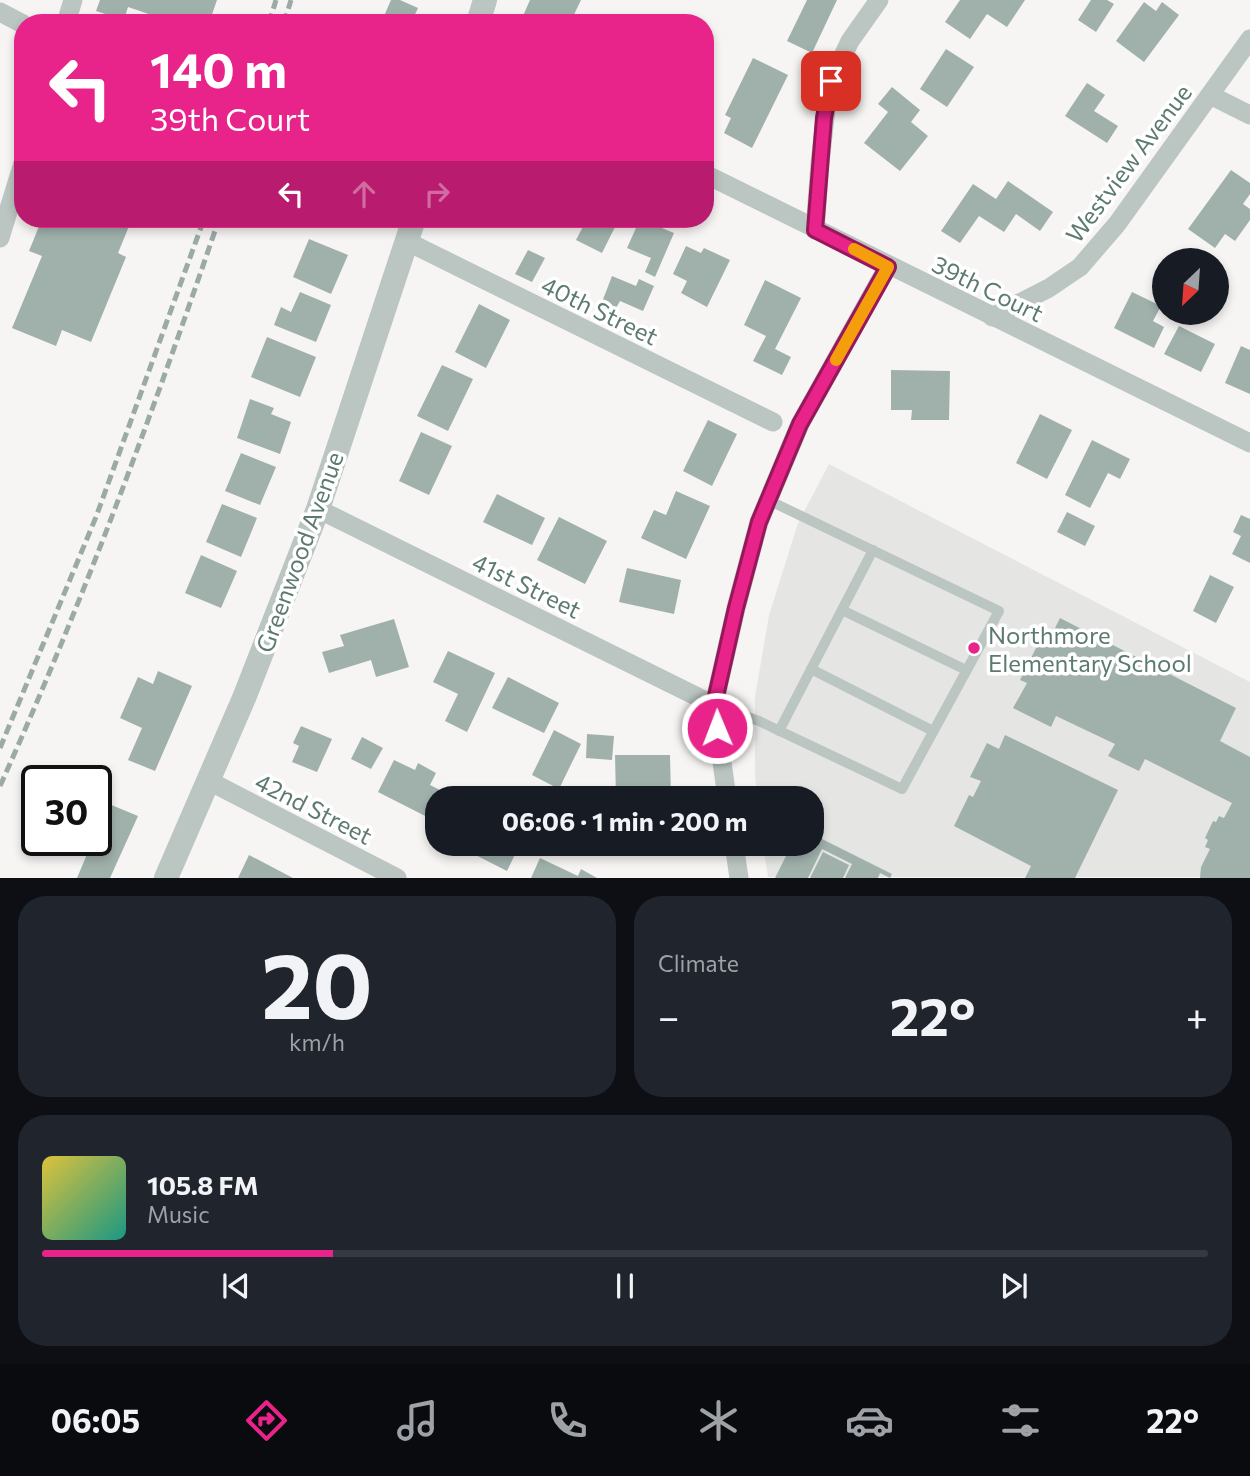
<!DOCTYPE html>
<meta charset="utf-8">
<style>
:root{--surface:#171b24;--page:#20242c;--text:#f1f3f6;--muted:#9ea1a6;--line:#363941;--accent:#e8248a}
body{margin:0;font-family:Commissioner,sans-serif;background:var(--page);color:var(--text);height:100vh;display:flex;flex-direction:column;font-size:26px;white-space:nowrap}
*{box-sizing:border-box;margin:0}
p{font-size:23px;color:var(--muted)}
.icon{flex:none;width:38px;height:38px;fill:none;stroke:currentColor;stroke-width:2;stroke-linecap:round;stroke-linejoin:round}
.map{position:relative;height:878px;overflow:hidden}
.panel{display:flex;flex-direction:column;gap:18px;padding:18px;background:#0d0f14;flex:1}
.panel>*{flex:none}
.guide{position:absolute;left:14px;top:14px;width:700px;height:214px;border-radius:28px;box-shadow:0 4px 10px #0003;background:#e8248a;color:#fff;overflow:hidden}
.needle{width:46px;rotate:205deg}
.controls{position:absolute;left:1152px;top:248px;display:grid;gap:14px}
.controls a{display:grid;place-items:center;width:77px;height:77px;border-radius:50%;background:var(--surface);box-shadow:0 4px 10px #0003;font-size:35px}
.speed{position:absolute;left:21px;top:765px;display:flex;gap:14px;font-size:35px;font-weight:700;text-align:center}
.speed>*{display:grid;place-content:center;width:91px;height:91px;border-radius:50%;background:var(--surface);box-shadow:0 4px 10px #0003;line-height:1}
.speed .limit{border:4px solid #111;border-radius:10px;background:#fff;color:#111}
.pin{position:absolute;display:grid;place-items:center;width:60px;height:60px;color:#fff;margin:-30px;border-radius:14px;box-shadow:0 4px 10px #0006}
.me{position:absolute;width:77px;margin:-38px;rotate:359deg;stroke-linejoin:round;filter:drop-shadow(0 0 5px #0008)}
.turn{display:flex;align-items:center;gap:24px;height:147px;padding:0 21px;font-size:32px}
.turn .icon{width:91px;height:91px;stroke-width:2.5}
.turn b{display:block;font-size:49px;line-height:60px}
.lanes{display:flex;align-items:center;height:66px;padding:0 21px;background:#0003;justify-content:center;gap:35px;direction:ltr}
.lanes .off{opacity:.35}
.big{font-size:52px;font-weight:700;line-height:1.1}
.panel .widget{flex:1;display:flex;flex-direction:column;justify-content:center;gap:10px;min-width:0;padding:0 24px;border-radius:28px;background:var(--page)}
.panel .dial{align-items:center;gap:0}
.dial b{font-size:91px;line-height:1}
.song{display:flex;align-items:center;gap:21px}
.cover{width:84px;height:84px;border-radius:10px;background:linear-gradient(135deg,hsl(50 70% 55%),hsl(170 70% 35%))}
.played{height:7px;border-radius:4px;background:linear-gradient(90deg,var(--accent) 25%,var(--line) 25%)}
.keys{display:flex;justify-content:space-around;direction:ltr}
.heat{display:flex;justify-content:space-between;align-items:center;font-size:38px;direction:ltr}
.panel .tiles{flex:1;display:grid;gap:18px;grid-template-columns:1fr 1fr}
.widget:last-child{grid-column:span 2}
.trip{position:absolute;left:425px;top:786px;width:399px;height:70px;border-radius:28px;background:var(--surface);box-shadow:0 4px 10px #0003;font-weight:700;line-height:70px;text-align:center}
.tab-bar{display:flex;height:112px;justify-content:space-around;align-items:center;background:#090b0e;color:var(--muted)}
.tab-bar .icon{width:49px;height:49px}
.tab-bar .selected{color:var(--accent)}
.tab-bar b{font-size:32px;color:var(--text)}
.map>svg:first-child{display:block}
.built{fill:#e5e6e4}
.building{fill:#a0b1ac}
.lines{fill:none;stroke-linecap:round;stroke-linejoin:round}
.service{stroke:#bbc5c2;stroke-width:10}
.minor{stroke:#bbc5c2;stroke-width:19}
.tertiary{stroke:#bbc5c2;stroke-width:24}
.rail{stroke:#9baaa6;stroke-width:5;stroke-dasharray:10 5;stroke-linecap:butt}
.route-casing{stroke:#97175a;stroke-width:18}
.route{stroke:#e8248a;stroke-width:12}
.slow{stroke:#f59e0b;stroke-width:12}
.poi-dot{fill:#e8248a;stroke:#fff;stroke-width:2.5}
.labels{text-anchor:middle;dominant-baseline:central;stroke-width:7;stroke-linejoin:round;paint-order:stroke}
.street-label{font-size:24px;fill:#5d7a71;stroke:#fff}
.poi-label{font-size:24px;fill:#5d7a71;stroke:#fff;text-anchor:start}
</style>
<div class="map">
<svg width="1250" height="878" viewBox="0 0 1250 878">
<rect width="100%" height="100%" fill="#f7f5f4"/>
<polygon class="built" points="829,464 1250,682 1250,877 768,877 763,844 812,844 812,798 757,798 755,775 755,697 769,615 798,523"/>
<g class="building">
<polygon points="100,0 217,0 209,23 175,23 128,7 124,20 96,11"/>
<polygon points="391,0 400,0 418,8 411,23 381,23"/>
<polygon points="530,0 581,0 570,23 520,23"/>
<polygon points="807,0 837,0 812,53 787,41"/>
<polygon points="960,0 1025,0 1007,27 987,14 970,39 945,22"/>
<polygon points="1091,0 1107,0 1114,4 1096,32 1078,20"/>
<polygon points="1144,2 1156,11 1162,2 1179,15 1144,62 1116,41"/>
<polygon points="946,49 974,67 947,107 920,89"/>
<polygon points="753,58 788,75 752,148 724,133 731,118 725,115"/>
<polygon points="1087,83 1105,95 1094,111 1118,126 1107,143 1065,116"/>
<polygon points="892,87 920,110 911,122 928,136 900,171 864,143 888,112 878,104"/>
<polygon points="1231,170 1250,183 1250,194 1243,204 1250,209 1250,220 1235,241 1225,234 1215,248 1188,229"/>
<polygon points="1008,181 1053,212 1040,231 1016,214 1004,232 979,216 960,243 941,231 973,184 996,199"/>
<polygon points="42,219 132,219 118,253 126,257 91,342 62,330 56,346 12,328 42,256 29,251"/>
<polygon points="587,219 619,219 602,253 576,240"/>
<polygon points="640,219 674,233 655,277 645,272 651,258 627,248"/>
<polygon points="309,239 348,255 331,294 293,277"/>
<polygon points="686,246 701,253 704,248 730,260 707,307 681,293 687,281 673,274"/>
<polygon points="528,250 545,258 532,282 515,274"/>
<polygon points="612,276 636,286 639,279 654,286 643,311 620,301 616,308 602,302"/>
<polygon points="765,280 801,298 775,349 791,357 782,375 753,361 766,336 744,325"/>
<polygon points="300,292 331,305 316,342 274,325 281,307 291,312"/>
<polygon points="1132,292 1161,306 1153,321 1164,327 1154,348 1114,328"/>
<polygon points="479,304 510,320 486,368 455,352"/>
<polygon points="1179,326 1215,344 1201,372 1164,354"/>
<polygon points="267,337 316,357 300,397 251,377"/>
<polygon points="1241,346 1250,350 1250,394 1225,383"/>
<polygon points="442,365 473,379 448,431 417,416"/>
<polygon points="891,370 950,371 949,420 911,420 912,410 891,410"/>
<polygon points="250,399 274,408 271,414 291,422 280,454 237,438"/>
<polygon points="1040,414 1072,430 1047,479 1016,463"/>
<polygon points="708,420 737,434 712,486 683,471"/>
<polygon points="421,432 452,446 429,495 399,481"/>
<polygon points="1092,440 1130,459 1120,479 1108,473 1090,508 1065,495"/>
<polygon points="241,453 276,467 260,505 225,491"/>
<polygon points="676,491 710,506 686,559 641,538 654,510 666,515"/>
<polygon points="497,494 545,518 532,545 483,522"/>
<polygon points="222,504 257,518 241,557 206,542"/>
<polygon points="1067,512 1095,526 1085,546 1057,532"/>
<polygon points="1241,515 1250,519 1250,563 1232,554 1241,536 1233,532"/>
<polygon points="559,517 607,541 585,584 537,560"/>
<polygon points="201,555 237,571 221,608 185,593"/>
<polygon points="627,568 681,580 674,614 619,602"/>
<polygon points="1210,575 1234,587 1216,623 1193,611"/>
<polygon points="1060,618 1236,708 1220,741 1250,757 1250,878 1200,878 1201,867 1210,849 1205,847 1208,840 1205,838 1213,821 1216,822 1219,816 1224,818 1232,803 1145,759 1139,771 1108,756 1115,744 1056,716 1051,727 1013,708 1027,683 1020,680 1044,632 1051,636"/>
<polygon points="394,619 409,667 376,677 371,660 329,673 322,652 344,646 340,635"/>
<polygon points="448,651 495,673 467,732 445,721 458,694 433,682"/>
<polygon points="158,671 192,686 155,771 128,760 142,728 120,718 138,677 153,684"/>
<polygon points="508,677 559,703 544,733 492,708"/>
<polygon points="301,726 332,739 317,772 292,762 299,746 293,743"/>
<polygon points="554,730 581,744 559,789 532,775"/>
<polygon points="587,734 614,736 612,760 586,758"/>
<polygon points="1005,735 1118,790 1075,878 1025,878 1031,866 954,826 969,795 973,797 981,781 970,777 987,743 999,749"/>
<polygon points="362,737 383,748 371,769 351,759"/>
<polygon points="615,755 670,755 671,798 616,798"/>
<polygon points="394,760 415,770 418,763 436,773 430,785 450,795 449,798 438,798 437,822 378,792"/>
<polygon points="109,804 138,816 110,878 77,878 93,840 96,840 96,833"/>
<polygon points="816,836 892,874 890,878 880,873 878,878 845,878 852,864 822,849 808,878 775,878 792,844 812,846"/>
<polygon points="454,844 520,844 507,871"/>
<polygon points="823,852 849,865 843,878 810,878"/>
<polygon points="249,855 293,878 238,878"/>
<polygon points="540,858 578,876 581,869 597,878 531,878"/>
</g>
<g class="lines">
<g class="service">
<polyline points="842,610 966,670"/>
<polyline points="811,669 933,731"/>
<polyline points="714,705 759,721 902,789 999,611 768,500"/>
<polyline points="779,731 873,550"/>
</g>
<g class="minor">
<polyline points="0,12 23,24"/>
<polyline points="66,23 73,0"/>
<polyline points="1210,95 1250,115"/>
<polyline points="705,174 1250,443"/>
<polyline points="815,230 820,163 827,99 831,81 850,41 879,0"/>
<polyline points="0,238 23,163"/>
<polyline points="406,241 773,422"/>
<polyline points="992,317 1049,288 1080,267 1117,224 1250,39"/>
<polyline points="318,509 714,705"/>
<polyline points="209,781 397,878"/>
<polyline points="727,798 714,705 736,608 759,522 800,424 888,266"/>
<polyline points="734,844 739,878"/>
</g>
<g class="tertiary">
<polyline points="478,23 485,0"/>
<polyline points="166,878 244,698 318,509 414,219"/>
</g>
<g class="rail">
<polyline points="269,23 276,0"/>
<polyline points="284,23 291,0"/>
<polyline points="0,748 96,517 204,219"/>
<path d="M0,786C83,602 154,410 219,219"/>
</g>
</g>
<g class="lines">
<g class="route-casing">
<polyline id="route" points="717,728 714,705 736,608 759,522 800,424 888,267 815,230 824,118 831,81"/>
</g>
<use href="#route" class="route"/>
<polyline class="slow" points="836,360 888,267 854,249"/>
</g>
<circle class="poi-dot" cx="974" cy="648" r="7"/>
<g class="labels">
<g class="street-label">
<text transform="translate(1128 163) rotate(-53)">Westview Avenue</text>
<text transform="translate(988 288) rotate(26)">39th Court</text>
<text transform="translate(600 310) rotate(26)">40th Street</text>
<text transform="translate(299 552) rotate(-70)">Greenwood Avenue</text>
<text transform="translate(527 585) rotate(26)">41st Street</text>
<text transform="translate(314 808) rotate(27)">42nd Street</text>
</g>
<g class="poi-label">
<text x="988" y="634">Northmore<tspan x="988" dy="28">Elementary School</tspan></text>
</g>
</g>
</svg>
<div class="controls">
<a><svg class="needle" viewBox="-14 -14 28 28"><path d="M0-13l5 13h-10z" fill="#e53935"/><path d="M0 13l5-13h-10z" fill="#9ea1a6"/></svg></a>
</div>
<div class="speed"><div class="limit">30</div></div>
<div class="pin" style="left:831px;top:81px;background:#d93025"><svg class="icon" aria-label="arrive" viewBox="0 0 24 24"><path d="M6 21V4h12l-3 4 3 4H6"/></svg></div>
<svg class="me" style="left:717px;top:728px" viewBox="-20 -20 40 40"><circle r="17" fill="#e8248a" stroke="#fff" stroke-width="3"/><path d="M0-11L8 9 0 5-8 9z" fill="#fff"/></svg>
<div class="trip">06:06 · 1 min · 200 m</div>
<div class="guide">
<div class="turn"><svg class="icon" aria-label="left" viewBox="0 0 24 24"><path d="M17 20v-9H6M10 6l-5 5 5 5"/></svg><div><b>140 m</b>39th Court</div></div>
<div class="lanes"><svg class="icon" aria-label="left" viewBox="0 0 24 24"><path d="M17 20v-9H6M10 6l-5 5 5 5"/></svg><svg class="icon off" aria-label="ahead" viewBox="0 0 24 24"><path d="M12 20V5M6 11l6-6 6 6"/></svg><svg class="icon off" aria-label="right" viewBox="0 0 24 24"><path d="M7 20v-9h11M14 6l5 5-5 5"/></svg></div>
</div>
</div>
<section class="panel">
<div class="tiles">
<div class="widget dial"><b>20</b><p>km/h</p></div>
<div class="widget"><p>Climate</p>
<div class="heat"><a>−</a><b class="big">22°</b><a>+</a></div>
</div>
<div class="widget">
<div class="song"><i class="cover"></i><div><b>105.8 FM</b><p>Music</p></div></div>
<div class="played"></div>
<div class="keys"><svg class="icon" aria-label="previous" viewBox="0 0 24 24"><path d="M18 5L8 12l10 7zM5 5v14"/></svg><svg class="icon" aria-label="pause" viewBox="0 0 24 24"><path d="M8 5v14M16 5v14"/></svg><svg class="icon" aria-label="next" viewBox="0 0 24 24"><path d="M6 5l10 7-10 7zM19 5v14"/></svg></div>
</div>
</div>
</section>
<nav class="tab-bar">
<b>06:05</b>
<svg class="icon selected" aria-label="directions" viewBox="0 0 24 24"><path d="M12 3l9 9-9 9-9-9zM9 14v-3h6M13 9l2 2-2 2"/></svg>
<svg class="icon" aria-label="music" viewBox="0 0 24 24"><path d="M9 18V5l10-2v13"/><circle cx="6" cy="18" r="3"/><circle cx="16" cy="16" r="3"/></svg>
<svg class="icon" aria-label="phone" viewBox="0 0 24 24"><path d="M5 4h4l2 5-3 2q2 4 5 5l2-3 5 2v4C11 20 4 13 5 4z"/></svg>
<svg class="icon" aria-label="climate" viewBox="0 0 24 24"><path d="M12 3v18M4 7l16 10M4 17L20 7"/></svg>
<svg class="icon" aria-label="car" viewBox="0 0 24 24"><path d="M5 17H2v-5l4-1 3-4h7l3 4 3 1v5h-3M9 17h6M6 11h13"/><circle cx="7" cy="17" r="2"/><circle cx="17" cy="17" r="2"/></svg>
<svg class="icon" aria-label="filters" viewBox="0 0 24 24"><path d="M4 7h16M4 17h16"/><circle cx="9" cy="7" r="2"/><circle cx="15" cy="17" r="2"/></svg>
<b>22°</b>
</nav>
